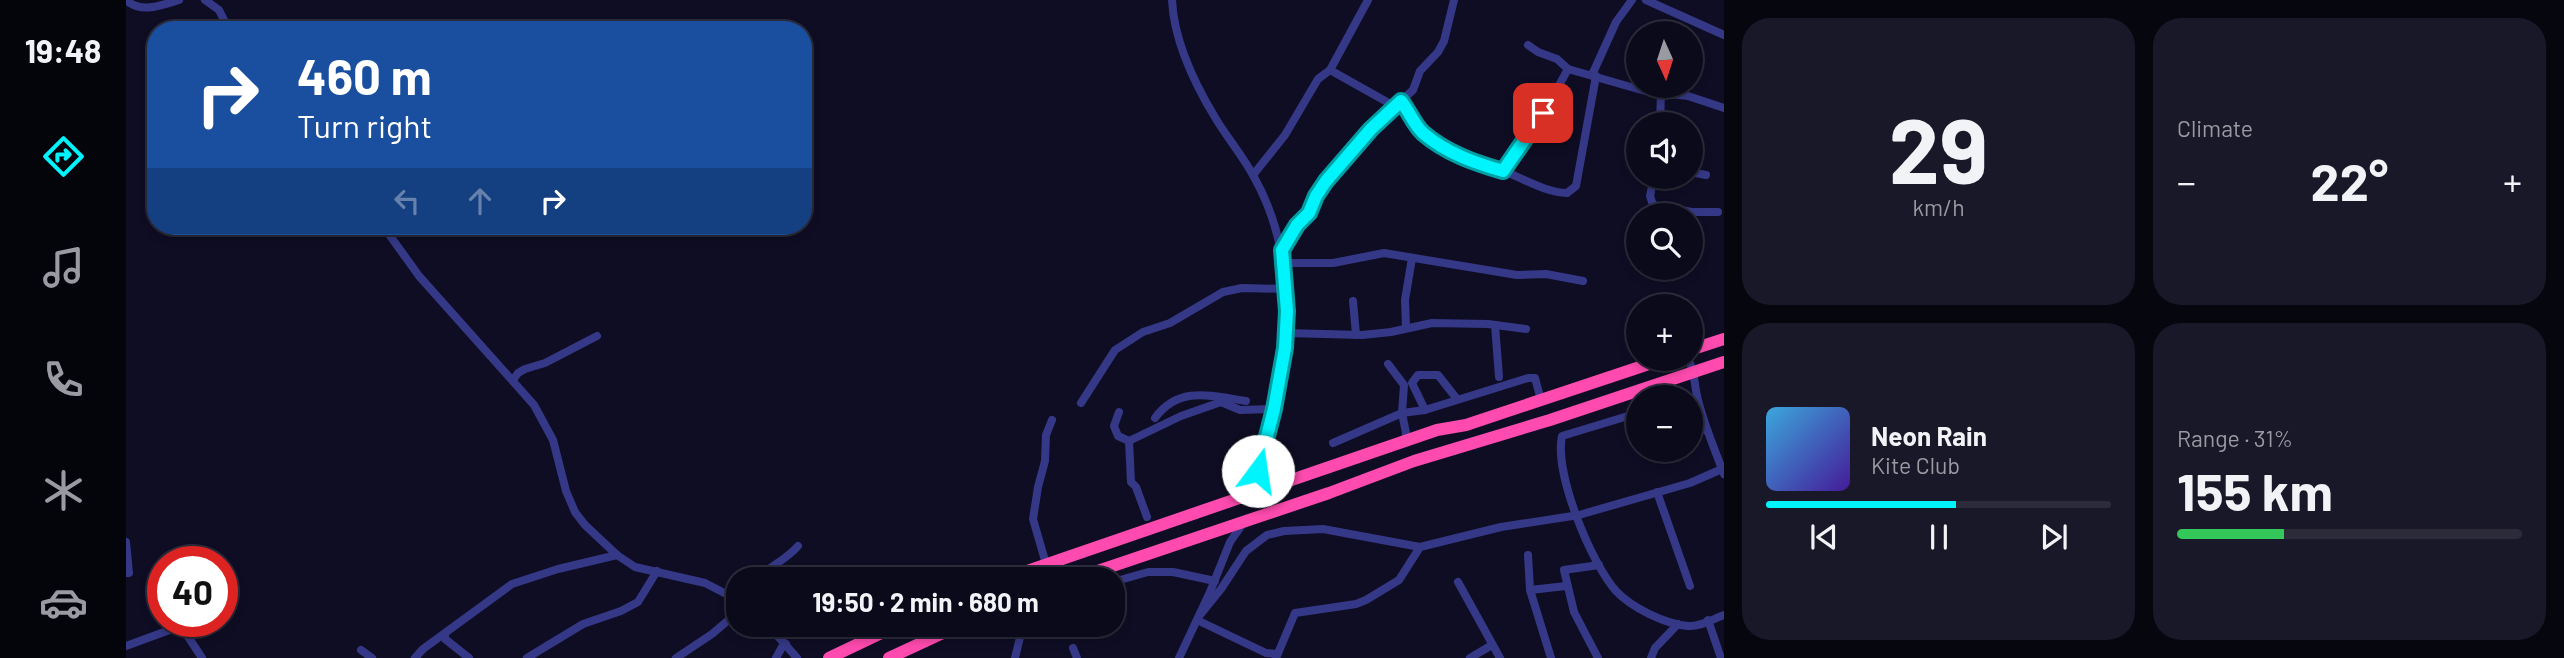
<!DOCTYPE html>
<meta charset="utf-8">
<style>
:root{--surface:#0b0a1b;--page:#191828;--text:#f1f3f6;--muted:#9a9aa3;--line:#2b2b3a;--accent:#00f4fb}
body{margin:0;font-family:Barlow,sans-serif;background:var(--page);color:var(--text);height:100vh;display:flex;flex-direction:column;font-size:26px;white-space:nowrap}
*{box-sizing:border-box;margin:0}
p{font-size:23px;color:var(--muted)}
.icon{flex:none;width:38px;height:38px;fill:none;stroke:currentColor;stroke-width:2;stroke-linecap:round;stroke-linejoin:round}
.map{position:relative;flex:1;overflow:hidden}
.details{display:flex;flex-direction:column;gap:18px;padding:18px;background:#06060f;width:840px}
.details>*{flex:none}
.hud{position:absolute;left:21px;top:21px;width:665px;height:214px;border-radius:28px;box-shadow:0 4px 10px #0003,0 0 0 2px var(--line);background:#1a4fa0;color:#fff;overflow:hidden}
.needle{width:46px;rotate:177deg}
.tools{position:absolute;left:1500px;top:21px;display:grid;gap:14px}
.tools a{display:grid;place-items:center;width:77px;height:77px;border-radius:50%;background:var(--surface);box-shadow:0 4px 10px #0003,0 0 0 2px var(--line);font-size:35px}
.speed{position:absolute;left:21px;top:546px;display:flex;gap:14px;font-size:35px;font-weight:700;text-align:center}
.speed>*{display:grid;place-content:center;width:91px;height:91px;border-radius:50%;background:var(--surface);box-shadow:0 4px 10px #0003,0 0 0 2px var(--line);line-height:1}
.speed .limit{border:10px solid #d22;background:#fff;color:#111}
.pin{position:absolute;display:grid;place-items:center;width:60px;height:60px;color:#fff;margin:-30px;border-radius:14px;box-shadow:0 4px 10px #0006}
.me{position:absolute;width:77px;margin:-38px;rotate:14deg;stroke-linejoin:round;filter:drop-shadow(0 0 5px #0008)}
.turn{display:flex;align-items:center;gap:24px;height:147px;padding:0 35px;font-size:32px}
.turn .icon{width:91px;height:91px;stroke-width:2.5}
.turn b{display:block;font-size:49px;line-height:60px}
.lanes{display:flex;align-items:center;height:66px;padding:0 35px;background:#0003;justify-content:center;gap:35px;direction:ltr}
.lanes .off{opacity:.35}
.big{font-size:52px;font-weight:700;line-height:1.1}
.details .card{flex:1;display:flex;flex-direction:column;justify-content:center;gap:10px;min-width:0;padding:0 24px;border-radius:28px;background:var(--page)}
.details .dial{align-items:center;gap:0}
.dial b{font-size:91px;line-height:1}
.song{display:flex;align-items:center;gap:21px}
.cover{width:84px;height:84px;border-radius:10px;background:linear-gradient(135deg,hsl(200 70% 55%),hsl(260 70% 35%))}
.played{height:7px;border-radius:4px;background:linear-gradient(90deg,var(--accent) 55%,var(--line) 55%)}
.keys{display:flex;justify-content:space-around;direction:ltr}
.heat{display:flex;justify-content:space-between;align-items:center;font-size:38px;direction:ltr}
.charge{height:10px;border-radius:5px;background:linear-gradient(90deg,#34c759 31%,var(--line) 0)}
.details .tiles{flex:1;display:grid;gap:18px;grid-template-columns:repeat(2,1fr)}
.trip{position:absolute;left:600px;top:567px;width:399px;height:70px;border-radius:28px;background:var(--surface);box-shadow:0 4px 10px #0003,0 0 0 2px var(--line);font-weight:700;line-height:70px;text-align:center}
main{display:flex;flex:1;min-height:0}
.dock{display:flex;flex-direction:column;width:126px;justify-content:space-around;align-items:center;background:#04040b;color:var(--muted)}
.dock .icon{width:49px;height:49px}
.dock .on{color:var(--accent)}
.dock b{font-size:32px;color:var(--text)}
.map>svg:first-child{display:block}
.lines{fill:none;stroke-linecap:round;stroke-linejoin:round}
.minor{stroke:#353886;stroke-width:8}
.highway{stroke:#ff4baf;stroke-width:12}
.route-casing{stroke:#009fa3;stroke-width:18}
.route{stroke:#00f4fb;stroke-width:12}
</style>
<main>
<nav class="dock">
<b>19:48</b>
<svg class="icon on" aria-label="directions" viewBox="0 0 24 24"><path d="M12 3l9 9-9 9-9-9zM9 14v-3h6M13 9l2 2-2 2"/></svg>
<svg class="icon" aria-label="music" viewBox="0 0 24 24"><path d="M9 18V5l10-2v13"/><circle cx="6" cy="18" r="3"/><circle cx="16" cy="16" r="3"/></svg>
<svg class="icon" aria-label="phone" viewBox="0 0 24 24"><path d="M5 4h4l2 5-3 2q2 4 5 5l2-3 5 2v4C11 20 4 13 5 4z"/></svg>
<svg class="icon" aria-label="climate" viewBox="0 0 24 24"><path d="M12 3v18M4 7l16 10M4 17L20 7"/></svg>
<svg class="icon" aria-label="car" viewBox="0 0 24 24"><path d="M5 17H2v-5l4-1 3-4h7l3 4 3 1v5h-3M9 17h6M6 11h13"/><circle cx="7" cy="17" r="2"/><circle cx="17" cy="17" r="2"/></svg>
</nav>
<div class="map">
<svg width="1598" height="658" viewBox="0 0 1598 658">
<rect width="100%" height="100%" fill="#0f0d24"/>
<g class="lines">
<g class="minor">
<path d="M0,0C15,14 36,5 53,0"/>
<polyline points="79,0 93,10 103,30"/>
<path d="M1046,0C1048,42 1068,83 1090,119C1102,139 1117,156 1128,177C1185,278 1153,388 1127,493"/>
<polyline points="1242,0 1204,70 1270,107"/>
<polyline points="1520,0 1598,35"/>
<polyline points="1402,45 1412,52 1431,59 1442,69 1519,91 1562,96 1598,108"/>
<polyline points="1466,75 1490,22 1506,0"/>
<path d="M1275,101C1283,111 1288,124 1297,132C1320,155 1351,161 1380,172C1400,180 1419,192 1441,193L1450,186L1470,76"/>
<polyline points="1534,124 1535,93"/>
<polyline points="1377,171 1425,100 1442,69"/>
<polyline points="1564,172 1580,175"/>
<polyline points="1127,175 1159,135 1192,79 1204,70"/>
<polyline points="1528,177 1524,196 1527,205 1566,212 1592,212"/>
<polyline points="257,226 293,276 408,405 427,440 440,491 449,512 459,525 491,555 509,567 579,583 612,600"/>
<polyline points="1156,250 1167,230 1183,213 1190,196 1200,181 1245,129 1287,90 1294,71 1312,52 1318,41 1328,0"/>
<polyline points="1157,263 1207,263 1258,253 1391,275 1420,274 1457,281"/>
<polyline points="1227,301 1230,335"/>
<polyline points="1369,325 1373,377"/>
<polyline points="1280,327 1279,300 1286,258"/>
<polyline points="1160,333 1236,335 1265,332 1306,323 1362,324 1400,329"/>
<path d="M1562,359C1569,372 1568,382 1571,396C1577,422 1588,448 1598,474"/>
<polyline points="1262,364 1278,385 1276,413 1280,433 1279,441"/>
<polyline points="387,380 392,373 399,369 419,363 471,336"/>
<polyline points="955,403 989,350 1017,332 1044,323 1097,292 1116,288 1161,289"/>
<polyline points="1299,410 1286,383 1292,375 1312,375 1331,399"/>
<polyline points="993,412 988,426 992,436 1003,441 1055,416 1095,402 1114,410 1148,409"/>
<path d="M1512,413L1436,436C1428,473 1465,563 1490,591C1506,608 1539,624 1562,626C1574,627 1587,619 1598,615"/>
<path d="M1029,418C1053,385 1086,396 1120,401"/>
<polyline points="1564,418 1582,432"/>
<polyline points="1003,441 1005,482 1010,487 1021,517"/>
<polyline points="1207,443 1276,413 1299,410 1402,378 1409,378 1415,400"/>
<polyline points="1531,492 1564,586"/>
<polyline points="0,542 3,573 0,573"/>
<polyline points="1402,555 1404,590 1425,658"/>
<polyline points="920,564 907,519 912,487 919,461 920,435 926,420"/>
<path d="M631,579C644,566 660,560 672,546"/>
<polyline points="987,582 1022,572 1047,572 1089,581"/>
<polyline points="1332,582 1374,658"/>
<polyline points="1404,590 1440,586"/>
<polyline points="1074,615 1095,589 1120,551 1141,535 1158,531 1197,529 1294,547 1375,527 1453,515 1564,483 1596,469"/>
<polyline points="1071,620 1140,653 1151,654"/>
<polyline points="1582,620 1595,658"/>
<polyline points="642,625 671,658"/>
<polyline points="319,634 319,639 343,658"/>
<polyline points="0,646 49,628 59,632 76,658"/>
<polyline points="947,648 951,658"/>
<polyline points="235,650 246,658"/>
<polyline points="289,658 297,649 386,584 432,569 491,555"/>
<polyline points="401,658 457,624 495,611 512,602 531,571"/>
<polyline points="550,658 586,634 612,612"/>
<polyline points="650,658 656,647 660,644"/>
<polyline points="889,658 897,625"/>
<polyline points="1053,658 1084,592 1104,542 1118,522"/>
<polyline points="1150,658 1169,613 1230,604 1240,600 1273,580 1294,547 1292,547"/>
<polyline points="1344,658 1366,645"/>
<polyline points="1472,658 1448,612 1438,570 1473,565"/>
<polyline points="1525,658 1529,648 1552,624"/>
</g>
<g class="highway">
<polyline points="1564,350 1598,339"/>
<polyline points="878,579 1279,441 1311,430 1340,425 1538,359"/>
<polyline points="948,579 1203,493 1288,461 1424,420 1598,362"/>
<polyline points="703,658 772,625"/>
<polyline points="763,658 834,625"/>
</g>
</g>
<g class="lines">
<g class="route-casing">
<path id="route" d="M1132,471L1148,409L1159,348L1161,311L1156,250L1171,225L1183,213L1190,196L1200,181L1245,129L1275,101C1283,111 1288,125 1297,133C1320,153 1349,163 1377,171L1417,113"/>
</g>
<use href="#route" class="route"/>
</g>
</svg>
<div class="tools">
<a><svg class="needle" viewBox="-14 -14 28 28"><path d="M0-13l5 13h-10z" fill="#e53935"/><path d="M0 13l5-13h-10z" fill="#9a9aa3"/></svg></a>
<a><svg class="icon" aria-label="sound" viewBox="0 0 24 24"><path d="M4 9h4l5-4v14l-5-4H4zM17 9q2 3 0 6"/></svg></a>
<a><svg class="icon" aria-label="search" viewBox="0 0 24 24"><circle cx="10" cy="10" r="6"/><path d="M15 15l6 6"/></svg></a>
<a>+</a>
<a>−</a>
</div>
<div class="speed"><div class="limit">40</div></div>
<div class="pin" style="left:1417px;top:113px;background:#d93025"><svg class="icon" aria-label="arrive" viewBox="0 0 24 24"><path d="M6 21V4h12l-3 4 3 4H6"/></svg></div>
<svg class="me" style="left:1132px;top:471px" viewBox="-20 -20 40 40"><circle r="19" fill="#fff"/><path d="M0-13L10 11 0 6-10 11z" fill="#00f4fb"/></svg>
<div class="trip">19:50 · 2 min · 680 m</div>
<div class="hud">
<div class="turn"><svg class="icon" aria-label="right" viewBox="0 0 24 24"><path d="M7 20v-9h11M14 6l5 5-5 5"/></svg><div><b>460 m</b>Turn right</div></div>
<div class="lanes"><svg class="icon off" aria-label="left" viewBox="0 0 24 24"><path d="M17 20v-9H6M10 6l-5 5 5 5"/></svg><svg class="icon off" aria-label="ahead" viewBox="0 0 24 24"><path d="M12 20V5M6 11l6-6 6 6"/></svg><svg class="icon" aria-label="right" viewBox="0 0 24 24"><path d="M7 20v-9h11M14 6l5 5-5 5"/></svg></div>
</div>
</div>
<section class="details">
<div class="tiles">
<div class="card dial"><b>29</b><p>km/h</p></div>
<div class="card"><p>Climate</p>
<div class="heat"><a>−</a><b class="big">22°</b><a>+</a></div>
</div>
<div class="card">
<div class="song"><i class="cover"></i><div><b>Neon Rain</b><p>Kite Club</p></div></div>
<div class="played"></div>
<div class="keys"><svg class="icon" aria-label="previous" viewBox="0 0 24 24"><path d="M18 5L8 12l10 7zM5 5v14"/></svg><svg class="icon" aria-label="pause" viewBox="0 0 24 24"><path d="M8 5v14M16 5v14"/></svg><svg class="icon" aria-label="next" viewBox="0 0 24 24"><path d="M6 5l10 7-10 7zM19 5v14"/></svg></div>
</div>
<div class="card"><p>Range · 31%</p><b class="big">155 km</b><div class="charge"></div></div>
</div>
</section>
</main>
